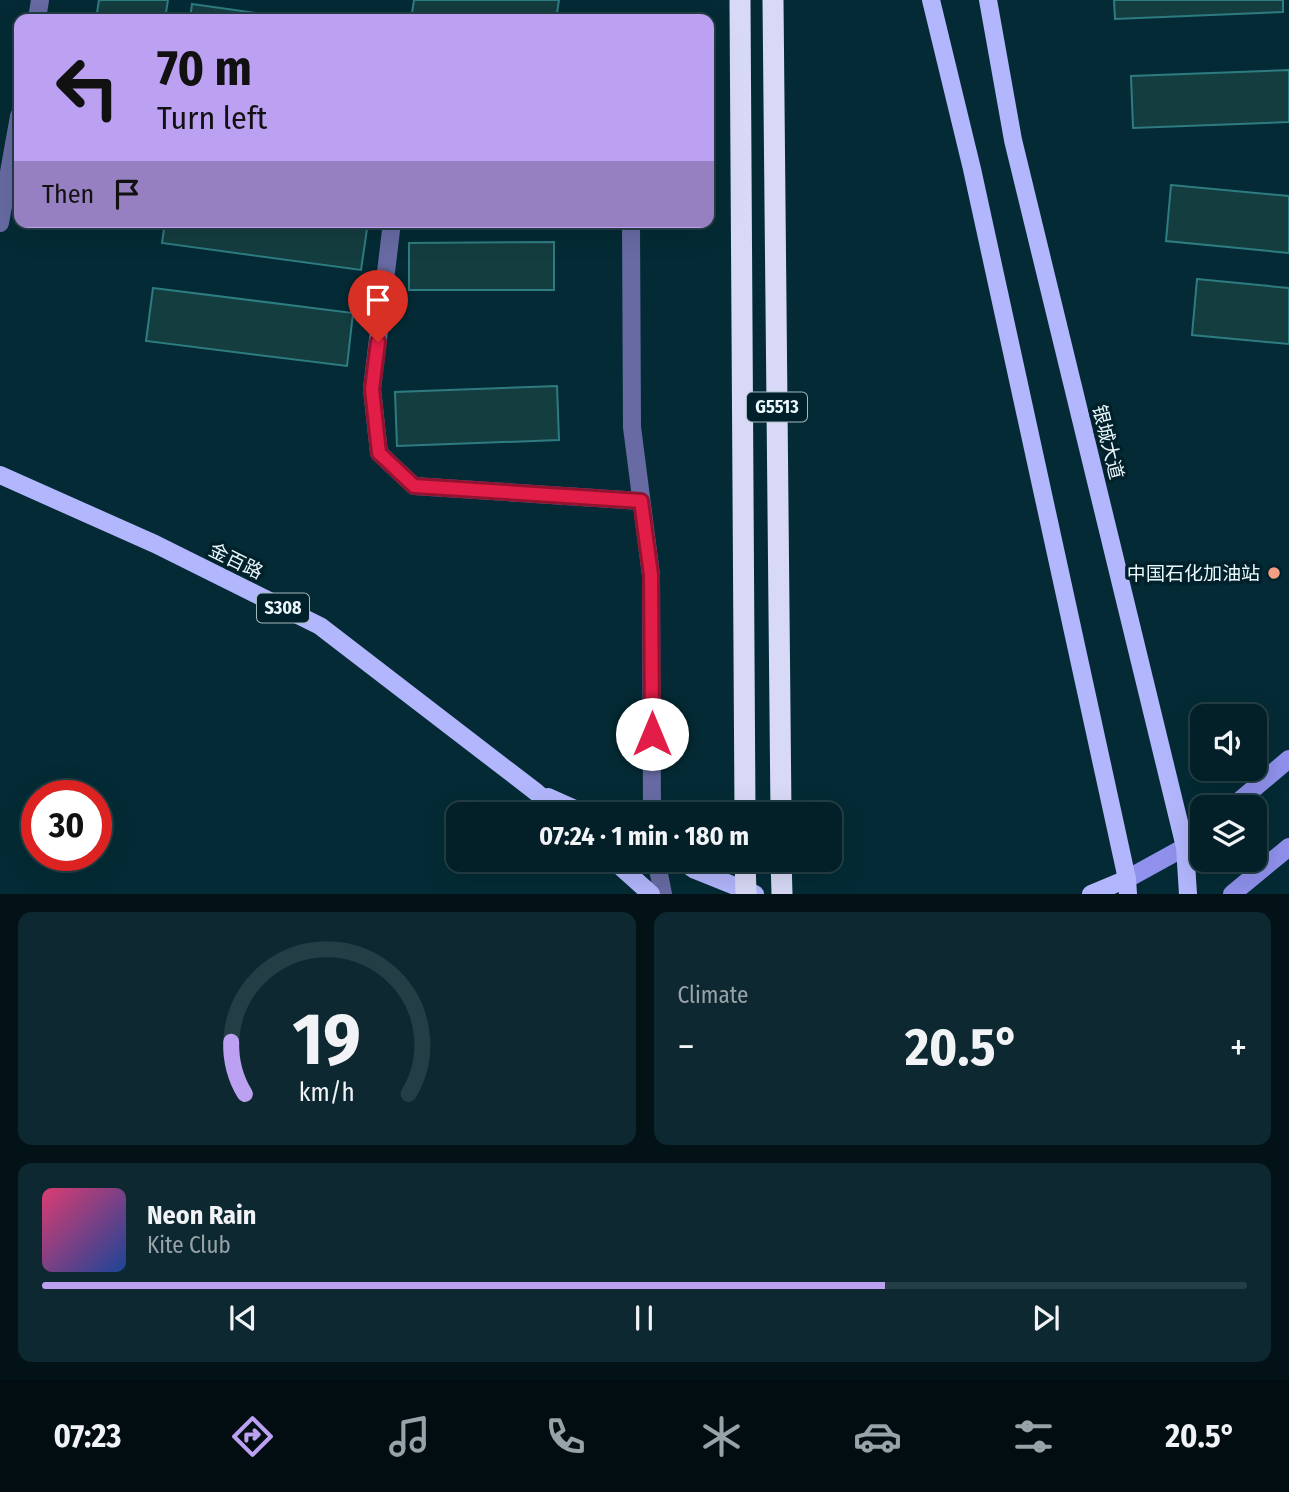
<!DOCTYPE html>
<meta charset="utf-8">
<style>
:root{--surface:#032028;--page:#0d2830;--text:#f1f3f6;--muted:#97a3a8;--line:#243e45;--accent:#bca0f2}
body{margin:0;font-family:"Fira Sans Condensed","Noto Sans SC",sans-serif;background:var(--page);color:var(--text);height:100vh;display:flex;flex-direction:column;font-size:26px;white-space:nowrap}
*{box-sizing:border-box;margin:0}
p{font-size:23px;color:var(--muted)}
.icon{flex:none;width:38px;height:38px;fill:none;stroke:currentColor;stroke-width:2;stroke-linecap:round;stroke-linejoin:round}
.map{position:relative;height:894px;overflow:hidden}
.sheet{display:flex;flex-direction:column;gap:18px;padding:18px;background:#021216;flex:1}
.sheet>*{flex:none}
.top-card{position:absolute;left:14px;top:14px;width:700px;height:214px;border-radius:14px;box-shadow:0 7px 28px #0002,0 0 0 2px var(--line);background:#bca0f2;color:#111;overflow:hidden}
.fabs{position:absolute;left:1190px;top:704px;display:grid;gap:14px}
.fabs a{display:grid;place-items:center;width:77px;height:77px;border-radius:14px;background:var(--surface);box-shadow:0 7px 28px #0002,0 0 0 2px var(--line);font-size:35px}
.speed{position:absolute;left:21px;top:780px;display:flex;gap:14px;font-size:35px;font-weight:700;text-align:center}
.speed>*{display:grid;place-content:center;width:91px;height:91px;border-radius:50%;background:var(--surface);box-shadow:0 7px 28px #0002,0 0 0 2px var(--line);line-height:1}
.speed .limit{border:10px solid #d22;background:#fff;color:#111}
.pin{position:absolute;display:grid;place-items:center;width:60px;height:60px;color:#fff;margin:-72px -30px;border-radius:50% 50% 50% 0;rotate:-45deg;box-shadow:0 0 7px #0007}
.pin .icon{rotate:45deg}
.me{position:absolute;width:77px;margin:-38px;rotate:0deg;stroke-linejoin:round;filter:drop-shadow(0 0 5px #0008)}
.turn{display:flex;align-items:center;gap:24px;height:147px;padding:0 28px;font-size:32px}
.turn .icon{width:91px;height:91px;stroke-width:2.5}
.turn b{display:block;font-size:49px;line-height:60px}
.then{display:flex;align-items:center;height:66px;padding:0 28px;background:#0003;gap:14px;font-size:26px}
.big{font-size:52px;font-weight:700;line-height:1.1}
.sheet .widget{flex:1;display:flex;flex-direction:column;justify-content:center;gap:10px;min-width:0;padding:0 24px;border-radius:14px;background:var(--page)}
.sheet .dial{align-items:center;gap:0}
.dial svg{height:182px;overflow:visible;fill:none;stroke:var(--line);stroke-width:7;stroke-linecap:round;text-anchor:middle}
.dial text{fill:var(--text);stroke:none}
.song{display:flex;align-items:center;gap:21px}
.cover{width:84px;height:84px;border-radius:10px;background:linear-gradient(135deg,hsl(340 70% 55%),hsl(220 70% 35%))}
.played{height:7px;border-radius:4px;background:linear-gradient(90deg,var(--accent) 70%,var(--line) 70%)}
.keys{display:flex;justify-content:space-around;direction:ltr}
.heat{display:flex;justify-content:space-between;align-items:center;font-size:38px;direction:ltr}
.sheet .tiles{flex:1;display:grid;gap:18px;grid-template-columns:1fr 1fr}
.widget:last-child{grid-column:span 2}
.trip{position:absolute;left:446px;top:802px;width:396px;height:70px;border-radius:14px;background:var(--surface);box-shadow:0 7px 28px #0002,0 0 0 2px var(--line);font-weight:700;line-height:70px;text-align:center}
.menu{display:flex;height:112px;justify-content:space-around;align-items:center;background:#010d10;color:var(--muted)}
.menu .icon{width:49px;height:49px}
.menu .current{color:var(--accent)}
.menu b{font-size:32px;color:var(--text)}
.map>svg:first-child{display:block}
.building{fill:#143d40;stroke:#2d7c81;stroke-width:2}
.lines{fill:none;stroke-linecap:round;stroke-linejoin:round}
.minor{stroke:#686ba3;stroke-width:18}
.tertiary{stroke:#686ba3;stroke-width:18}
.secondary{stroke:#8f91ec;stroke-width:18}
.primary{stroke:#b2b6fc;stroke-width:18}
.motorway{stroke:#d7d9f6;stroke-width:21}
.motorway-bridge{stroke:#d7d9f6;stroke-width:21}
.route-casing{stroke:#92132f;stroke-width:18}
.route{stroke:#e11d48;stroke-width:12}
.poi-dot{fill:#f2a081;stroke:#00212b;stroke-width:2.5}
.labels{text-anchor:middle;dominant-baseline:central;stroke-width:7;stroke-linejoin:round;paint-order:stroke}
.shield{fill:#00212b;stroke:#a4b8bd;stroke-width:2}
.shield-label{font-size:18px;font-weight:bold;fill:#ebf8fc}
.street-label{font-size:19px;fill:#ebf8fc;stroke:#00212b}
.poi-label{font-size:19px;fill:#ebf8fc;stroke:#00212b;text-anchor:end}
</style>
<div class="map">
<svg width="1289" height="894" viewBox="0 0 1289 894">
<rect width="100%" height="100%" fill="#042b35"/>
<g class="building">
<polygon points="99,0 168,0 165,19 96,19"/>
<polygon points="414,0 559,0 556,19 455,19 412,13"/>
<polygon points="1114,0 1283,0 1283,12 1115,19"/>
<polygon points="192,4 299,19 190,19"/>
<polygon points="1289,70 1289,122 1133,128 1131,76"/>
<polygon points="1171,185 1289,196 1289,253 1166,241"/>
<polygon points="165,222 368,222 361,270 162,243"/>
<polygon points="554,242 554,290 409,290 409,243"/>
<polygon points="1197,279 1289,288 1289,344 1192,335"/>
<polygon points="153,288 353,313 347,366 146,341"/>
<polygon points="557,386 559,440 397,446 395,392"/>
</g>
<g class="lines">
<g class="minor">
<polyline points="37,19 40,0"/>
<polyline points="392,222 372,389 379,453 414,486 641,501"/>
<polyline points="631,222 632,427 651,575 652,814"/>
<polyline points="0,223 19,116"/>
</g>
<polyline class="tertiary" points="656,859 663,894"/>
<g class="secondary">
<polyline points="1232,807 1289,759"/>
<polyline points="1127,879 1185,847 1202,832"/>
<polyline points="1232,894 1289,847"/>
</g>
<g class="primary">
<polyline points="931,0 972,169 1127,879 1128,894"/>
<polyline points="988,0 1013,140 1185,847 1188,894"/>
<polyline points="0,475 155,544 320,626 536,792 560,814"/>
<polyline points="548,797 586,814"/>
<polyline points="612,859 651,894"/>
<polyline points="679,859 695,870 755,894"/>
<polyline points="1091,894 1127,879"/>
</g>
<g class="motorway">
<polyline points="740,0 745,814"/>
<polyline points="773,0 781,814"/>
<polyline points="781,859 782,894"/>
</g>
<polyline class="motorway-bridge" points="745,859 746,894"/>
</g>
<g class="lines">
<g class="route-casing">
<polyline id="route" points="378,342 372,389 379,453 414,486 641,501 651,575 652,734"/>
</g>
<use href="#route" class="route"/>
</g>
<circle class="poi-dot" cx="1274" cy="573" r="7"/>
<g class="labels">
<g class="shield">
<rect x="747" y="392.5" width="60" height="29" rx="5"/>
<rect x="257" y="593.5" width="52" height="29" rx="5"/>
</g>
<g class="shield-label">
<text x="777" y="407">G5513</text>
<text x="283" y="608">S308</text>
</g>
<g class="street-label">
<text transform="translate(1108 442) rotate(76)">银城大道</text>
<text transform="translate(236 561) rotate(26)">金百路</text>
</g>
<g class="poi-label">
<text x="1260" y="573">中国石化加油站</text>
</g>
</g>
</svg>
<div class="fabs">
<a><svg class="icon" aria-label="sound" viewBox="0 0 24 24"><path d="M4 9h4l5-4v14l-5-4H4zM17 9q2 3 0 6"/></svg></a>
<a><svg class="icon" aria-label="layers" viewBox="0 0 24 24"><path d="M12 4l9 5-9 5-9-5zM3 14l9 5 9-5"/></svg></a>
</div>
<div class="speed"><div class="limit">30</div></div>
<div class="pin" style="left:378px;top:342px;background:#d93025"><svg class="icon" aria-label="arrive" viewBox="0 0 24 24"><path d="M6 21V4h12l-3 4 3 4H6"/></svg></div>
<svg class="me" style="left:652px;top:734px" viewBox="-20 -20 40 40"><circle r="19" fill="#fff"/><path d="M0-13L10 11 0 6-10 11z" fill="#e11d48"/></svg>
<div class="trip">07:24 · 1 min · 180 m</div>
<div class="top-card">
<div class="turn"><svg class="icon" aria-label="left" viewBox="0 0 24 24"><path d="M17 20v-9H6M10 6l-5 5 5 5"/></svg><div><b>70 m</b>Turn left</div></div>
<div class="then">Then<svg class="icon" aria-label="arrive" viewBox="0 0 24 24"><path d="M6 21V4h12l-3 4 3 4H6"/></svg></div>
</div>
</div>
<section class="sheet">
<div class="tiles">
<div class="widget dial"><svg viewBox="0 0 100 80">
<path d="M14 69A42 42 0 1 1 86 69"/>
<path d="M14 69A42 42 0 0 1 8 46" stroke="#bca0f2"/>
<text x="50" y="56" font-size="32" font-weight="700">19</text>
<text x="50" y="72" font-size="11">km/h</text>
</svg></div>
<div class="widget"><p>Climate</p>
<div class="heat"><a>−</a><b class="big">20.5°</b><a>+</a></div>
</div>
<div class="widget">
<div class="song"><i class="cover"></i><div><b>Neon Rain</b><p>Kite Club</p></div></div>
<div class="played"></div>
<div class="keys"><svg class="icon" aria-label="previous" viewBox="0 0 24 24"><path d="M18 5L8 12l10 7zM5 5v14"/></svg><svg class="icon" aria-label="pause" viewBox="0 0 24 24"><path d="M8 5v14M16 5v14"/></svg><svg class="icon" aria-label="next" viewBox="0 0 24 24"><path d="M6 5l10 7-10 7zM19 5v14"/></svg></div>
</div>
</div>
</section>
<nav class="menu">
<b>07:23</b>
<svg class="icon current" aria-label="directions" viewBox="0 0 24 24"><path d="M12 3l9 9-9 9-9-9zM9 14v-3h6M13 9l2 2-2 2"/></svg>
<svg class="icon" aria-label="music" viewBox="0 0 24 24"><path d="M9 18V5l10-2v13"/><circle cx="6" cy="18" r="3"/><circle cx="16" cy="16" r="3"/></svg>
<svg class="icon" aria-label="phone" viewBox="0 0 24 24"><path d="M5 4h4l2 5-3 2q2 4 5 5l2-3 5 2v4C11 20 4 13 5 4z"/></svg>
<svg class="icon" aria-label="climate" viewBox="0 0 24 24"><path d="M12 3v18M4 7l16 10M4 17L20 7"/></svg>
<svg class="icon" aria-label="car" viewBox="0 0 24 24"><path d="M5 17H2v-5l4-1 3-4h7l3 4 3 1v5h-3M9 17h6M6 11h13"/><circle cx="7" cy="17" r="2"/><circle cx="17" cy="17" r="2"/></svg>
<svg class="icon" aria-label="filters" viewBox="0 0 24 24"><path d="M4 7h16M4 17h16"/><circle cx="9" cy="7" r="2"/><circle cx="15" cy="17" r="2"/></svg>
<b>20.5°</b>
</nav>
